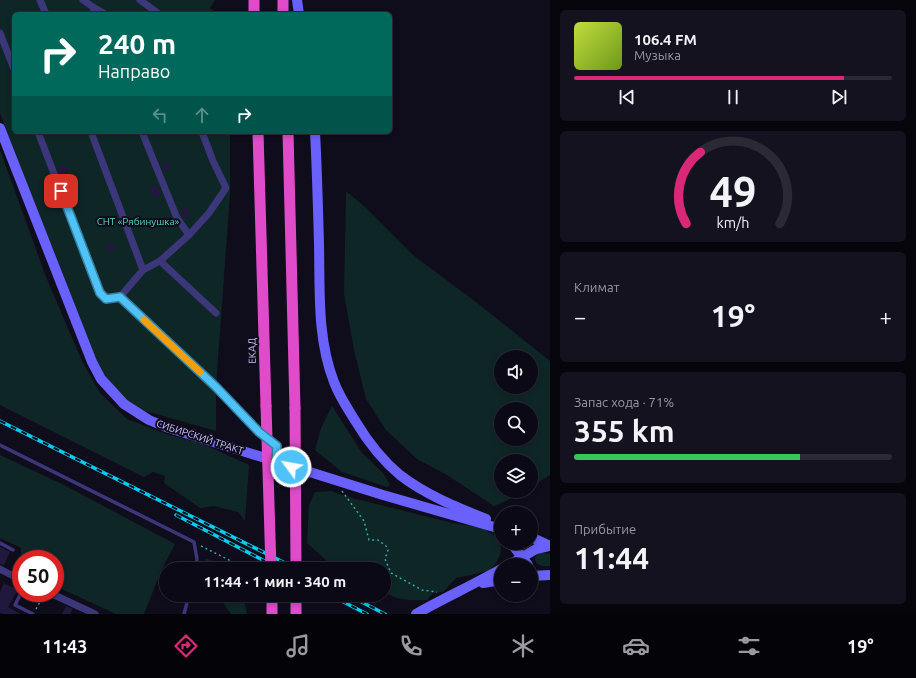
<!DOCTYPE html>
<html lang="ru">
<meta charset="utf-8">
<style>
:root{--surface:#0b0915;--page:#14121e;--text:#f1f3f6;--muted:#9a9aa0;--line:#2b2a34;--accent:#db2777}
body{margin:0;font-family:Ubuntu,sans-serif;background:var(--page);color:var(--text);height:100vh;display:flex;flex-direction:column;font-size:15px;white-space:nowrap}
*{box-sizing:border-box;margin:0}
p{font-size:13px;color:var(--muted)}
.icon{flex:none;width:22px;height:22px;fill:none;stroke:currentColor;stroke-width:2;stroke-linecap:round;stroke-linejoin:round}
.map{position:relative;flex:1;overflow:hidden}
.panel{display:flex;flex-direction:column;gap:10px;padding:10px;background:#06050c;width:366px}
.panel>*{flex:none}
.hud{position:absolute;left:12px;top:12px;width:380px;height:122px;border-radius:6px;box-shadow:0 2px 6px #0003,0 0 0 1px var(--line);background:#00695c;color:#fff;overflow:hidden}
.tools{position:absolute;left:494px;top:350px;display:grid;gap:8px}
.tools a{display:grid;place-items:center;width:44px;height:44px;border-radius:50%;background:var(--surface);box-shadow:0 2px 6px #0003,0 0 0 1px var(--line);font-size:20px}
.speed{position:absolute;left:12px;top:550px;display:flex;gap:8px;font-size:20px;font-weight:700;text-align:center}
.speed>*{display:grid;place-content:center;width:52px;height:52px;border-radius:50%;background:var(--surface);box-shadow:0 2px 6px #0003,0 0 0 1px var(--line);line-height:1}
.speed .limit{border:6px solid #d22;background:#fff;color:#111}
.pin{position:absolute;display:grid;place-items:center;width:34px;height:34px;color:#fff;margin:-17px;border-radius:8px;box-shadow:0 2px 6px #0006}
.me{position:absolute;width:44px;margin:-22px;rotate:302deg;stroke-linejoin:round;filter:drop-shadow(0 0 3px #0008)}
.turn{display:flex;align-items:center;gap:14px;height:84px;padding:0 20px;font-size:18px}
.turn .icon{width:52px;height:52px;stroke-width:2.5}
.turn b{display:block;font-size:28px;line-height:34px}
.lanes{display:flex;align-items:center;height:38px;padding:0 20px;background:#0003;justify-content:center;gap:20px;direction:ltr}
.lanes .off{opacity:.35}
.big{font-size:30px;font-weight:600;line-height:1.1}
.panel .widget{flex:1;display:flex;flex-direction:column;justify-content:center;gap:6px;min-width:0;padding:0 14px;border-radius:6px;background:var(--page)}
.panel .dial{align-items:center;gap:0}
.dial svg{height:104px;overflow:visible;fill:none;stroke:var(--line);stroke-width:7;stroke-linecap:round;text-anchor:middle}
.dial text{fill:var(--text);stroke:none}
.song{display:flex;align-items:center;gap:12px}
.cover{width:48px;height:48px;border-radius:6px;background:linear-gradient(135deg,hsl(70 70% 55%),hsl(80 70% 35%))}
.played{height:4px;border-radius:2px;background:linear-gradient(90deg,var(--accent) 85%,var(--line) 85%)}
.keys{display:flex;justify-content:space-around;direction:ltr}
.heat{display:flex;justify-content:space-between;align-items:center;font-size:22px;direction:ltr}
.charge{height:6px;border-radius:3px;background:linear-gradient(90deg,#34c759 71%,var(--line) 0)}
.trip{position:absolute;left:159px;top:562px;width:232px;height:40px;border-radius:20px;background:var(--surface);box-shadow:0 2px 6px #0003,0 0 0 1px var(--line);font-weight:600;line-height:40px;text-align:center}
.dock{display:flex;height:64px;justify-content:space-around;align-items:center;background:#040408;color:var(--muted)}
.dock .icon{width:28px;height:28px}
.dock .on{color:var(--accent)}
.dock b{font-size:18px;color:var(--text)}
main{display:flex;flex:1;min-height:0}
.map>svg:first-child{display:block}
.green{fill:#0f2626;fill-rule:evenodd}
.building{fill:#21183d}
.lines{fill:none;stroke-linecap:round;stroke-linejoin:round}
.path{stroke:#2faba8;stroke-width:1.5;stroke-dasharray:2 3;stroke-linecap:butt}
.service{stroke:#3c377b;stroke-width:3.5}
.minor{stroke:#3c377b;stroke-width:7}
.secondary{stroke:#6a61fc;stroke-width:10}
.trunk{stroke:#df4bc9;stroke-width:11}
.rail-casing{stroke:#04ceee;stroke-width:3.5}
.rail{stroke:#0f0c1c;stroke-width:2;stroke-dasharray:6;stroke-linecap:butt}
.trunk-bridge{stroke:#df4bc9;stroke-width:11}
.route-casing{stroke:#337fa1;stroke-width:10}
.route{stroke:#4fc3f7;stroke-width:7}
.slow{stroke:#f59e0b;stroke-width:7}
.labels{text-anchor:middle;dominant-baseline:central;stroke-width:4;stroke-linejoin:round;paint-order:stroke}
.park-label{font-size:10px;fill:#56dbbf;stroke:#0f0c1c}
.street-label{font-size:10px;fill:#d0c8fe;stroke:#0f0c1c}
</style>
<main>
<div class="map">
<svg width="550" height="614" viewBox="0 0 550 614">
<rect width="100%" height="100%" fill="#0f0c1c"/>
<g class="green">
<polygon points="0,0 215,0 210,8 218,14 14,14 14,132 230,132 230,194 216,387 216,431 135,408 112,386 97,365 55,253 32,199 0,113"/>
<polygon points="0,150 46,277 82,361 100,393 127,419 166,434 203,444 249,465 245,521 238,512 214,506 200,508 164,483 165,476 153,472 144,477 0,405"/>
<path d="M346,191L364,206L413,255L476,302L550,361V475L531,487V461H501V491H525L515,497L494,506L447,475L417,459L386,430L366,399L354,350L344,294ZM501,357H531V387H501ZM501,409H531V439H501Z"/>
<polygon points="332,406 362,453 383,473 390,485 387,487 342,472 315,450 321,428"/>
<polygon points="0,455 64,485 175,544 161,571 144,614 116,614 55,586 55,559 21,559 20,570 21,548 0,538"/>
<path d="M331,491L348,497L457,524L482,527L496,537L501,547L500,554L496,563L489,571L456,578L443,592L433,593L427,600C411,601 397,600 384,592V569H336L307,543L309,505L315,492Z"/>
<polygon points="538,552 550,554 550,566 542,566 536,563 535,558"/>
<polygon points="206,558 232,569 201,569"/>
<polygon points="209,595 243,595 247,614 231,614 223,602"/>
</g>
<g class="building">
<polygon points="168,161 171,168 164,171 161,165"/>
<polygon points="65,164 69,175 61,178 57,167"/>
<polygon points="157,185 161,195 154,199 149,188"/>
<polygon points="186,207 190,216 184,219 180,210"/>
<polygon points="113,243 116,249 107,252 105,246"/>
<polygon points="0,547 10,552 4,565 0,564"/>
<polygon points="4,583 18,590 8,607 21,614 3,614 0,613 0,592"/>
<polygon points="66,606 73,609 70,614 62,614"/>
</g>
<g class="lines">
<g class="path">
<polyline points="342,491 364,521 369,540 378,540 386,546 388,550 385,559 391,573 422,590 437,592"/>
<polyline points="201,546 247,569"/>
<polyline points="36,609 44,595"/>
</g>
<g class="service">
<polyline points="0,445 194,542 197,559 195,569"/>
<polyline points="0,543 13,550"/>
<polyline points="21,593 15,605 33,614"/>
<polyline points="184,614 189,595"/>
</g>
<g class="minor">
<polyline points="40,0 46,14"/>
<polyline points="83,0 93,7 95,14"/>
<polyline points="140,0 159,14"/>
<polyline points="93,7 105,14"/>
<polyline points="0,33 14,69"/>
<polyline points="38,132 100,293 106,299 120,297 143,270 160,261 189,235 209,213 226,188 213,161 202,132"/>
<polyline points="91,132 143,270"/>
<polyline points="142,132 177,218 189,235"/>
<polyline points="160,261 216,313"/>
<polyline points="120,297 216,387 259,432 277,446 276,462"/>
<polyline points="0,569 21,580"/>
<polyline points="50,593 95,614"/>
</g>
<g class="secondary">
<polyline points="297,0 299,14"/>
<polyline points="0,128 92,362 101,379 124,404 149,420 166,427 383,495 501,529"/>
<path d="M315,132C317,169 318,207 319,244C320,290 317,339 334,382C339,396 348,409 356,422C368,442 382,460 400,475C426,495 456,507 486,519"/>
<polyline points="531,537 550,546"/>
<polyline points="511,543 528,565"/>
<polyline points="509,565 536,549 550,546"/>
<polyline points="531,576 550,575"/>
<polyline points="483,583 501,580"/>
<path d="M416,614C444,598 473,585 501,569"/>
</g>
<g class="trunk">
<polyline points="254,0 254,14"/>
<polyline points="283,0 283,14"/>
<polyline points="258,132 266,406"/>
<polyline points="288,132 295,408"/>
<polyline points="272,595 272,614"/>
<polyline points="296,595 296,614"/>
</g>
<g class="rail-casing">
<g id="rail">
<polyline points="0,421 297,569"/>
<polyline points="176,515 280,569"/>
<polyline points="330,595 367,614"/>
<polyline points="348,595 385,614"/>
</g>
</g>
<use href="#rail" class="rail"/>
<g class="trunk-bridge">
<polyline points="266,406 271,569"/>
<polyline points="295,408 296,569"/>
</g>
</g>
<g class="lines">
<g class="route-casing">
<polyline id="route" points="61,191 100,293 106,299 120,297 216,387 259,432 277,446 276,462 291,467"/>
</g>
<use href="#route" class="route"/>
<polyline class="slow" points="144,320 200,372"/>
</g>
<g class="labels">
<g class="park-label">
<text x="138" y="221">СНТ «Рябинушка»</text>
</g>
<g class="street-label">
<text transform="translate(252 351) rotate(-91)">ЕКАД</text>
<text transform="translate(200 437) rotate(18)">СИБИРСКИЙ ТРАКТ</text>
</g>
</g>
</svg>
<div class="tools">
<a><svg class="icon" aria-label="sound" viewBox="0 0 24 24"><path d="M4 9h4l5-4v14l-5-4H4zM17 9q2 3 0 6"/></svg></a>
<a><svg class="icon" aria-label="search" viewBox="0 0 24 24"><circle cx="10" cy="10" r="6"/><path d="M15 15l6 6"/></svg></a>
<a><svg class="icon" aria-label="layers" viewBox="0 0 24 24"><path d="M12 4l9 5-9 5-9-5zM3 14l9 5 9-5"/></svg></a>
<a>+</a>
<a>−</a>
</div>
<div class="speed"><div class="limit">50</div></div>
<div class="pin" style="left:61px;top:191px;background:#d93025"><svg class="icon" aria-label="arrive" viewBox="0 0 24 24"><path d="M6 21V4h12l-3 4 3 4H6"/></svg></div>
<svg class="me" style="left:291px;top:467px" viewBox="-20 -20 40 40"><circle r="17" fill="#4fc3f7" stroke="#fff" stroke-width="3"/><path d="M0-11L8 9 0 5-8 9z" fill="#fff"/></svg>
<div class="trip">11:44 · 1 мин · 340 m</div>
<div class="hud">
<div class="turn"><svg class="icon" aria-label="right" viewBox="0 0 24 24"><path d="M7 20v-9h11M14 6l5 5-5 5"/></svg><div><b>240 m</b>Направо</div></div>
<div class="lanes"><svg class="icon off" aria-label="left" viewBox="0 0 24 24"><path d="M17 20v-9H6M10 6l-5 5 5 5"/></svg><svg class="icon off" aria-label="ahead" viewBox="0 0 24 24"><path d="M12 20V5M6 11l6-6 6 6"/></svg><svg class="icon" aria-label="right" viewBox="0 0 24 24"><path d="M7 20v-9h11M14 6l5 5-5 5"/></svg></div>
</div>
</div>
<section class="panel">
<div class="widget">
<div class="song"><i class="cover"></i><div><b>106.4 FM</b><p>Музыка</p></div></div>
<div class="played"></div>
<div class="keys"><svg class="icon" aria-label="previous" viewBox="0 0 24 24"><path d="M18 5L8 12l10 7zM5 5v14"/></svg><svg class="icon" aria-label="pause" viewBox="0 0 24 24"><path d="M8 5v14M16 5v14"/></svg><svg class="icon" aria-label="next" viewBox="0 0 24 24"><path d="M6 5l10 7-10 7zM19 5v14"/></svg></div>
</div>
<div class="widget dial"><svg viewBox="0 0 100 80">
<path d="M14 69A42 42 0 1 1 86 69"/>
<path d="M14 69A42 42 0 0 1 25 14" stroke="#db2777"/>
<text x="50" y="56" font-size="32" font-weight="700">49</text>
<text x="50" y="72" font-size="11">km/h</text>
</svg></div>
<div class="widget"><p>Климат</p>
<div class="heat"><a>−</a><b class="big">19°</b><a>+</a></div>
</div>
<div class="widget"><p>Запас хода · 71%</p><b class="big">355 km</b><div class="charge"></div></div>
<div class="widget"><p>Прибытие</p><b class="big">11:44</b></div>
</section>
</main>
<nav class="dock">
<b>11:43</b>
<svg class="icon on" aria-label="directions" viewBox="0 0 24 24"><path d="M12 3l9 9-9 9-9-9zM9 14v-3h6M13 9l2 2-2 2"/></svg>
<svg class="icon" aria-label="music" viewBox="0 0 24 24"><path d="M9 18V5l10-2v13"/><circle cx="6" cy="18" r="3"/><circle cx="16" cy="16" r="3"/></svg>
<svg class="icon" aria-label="phone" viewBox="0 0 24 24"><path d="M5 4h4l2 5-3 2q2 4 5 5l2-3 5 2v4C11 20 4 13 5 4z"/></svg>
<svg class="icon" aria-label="climate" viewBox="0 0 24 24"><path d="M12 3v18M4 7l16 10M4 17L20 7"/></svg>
<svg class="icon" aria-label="car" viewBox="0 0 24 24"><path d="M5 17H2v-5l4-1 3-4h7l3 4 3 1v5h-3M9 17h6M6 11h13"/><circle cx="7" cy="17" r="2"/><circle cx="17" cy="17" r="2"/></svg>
<svg class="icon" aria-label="filters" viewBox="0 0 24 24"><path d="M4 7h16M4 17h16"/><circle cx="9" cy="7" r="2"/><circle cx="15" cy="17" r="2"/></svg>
<b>19°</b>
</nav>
